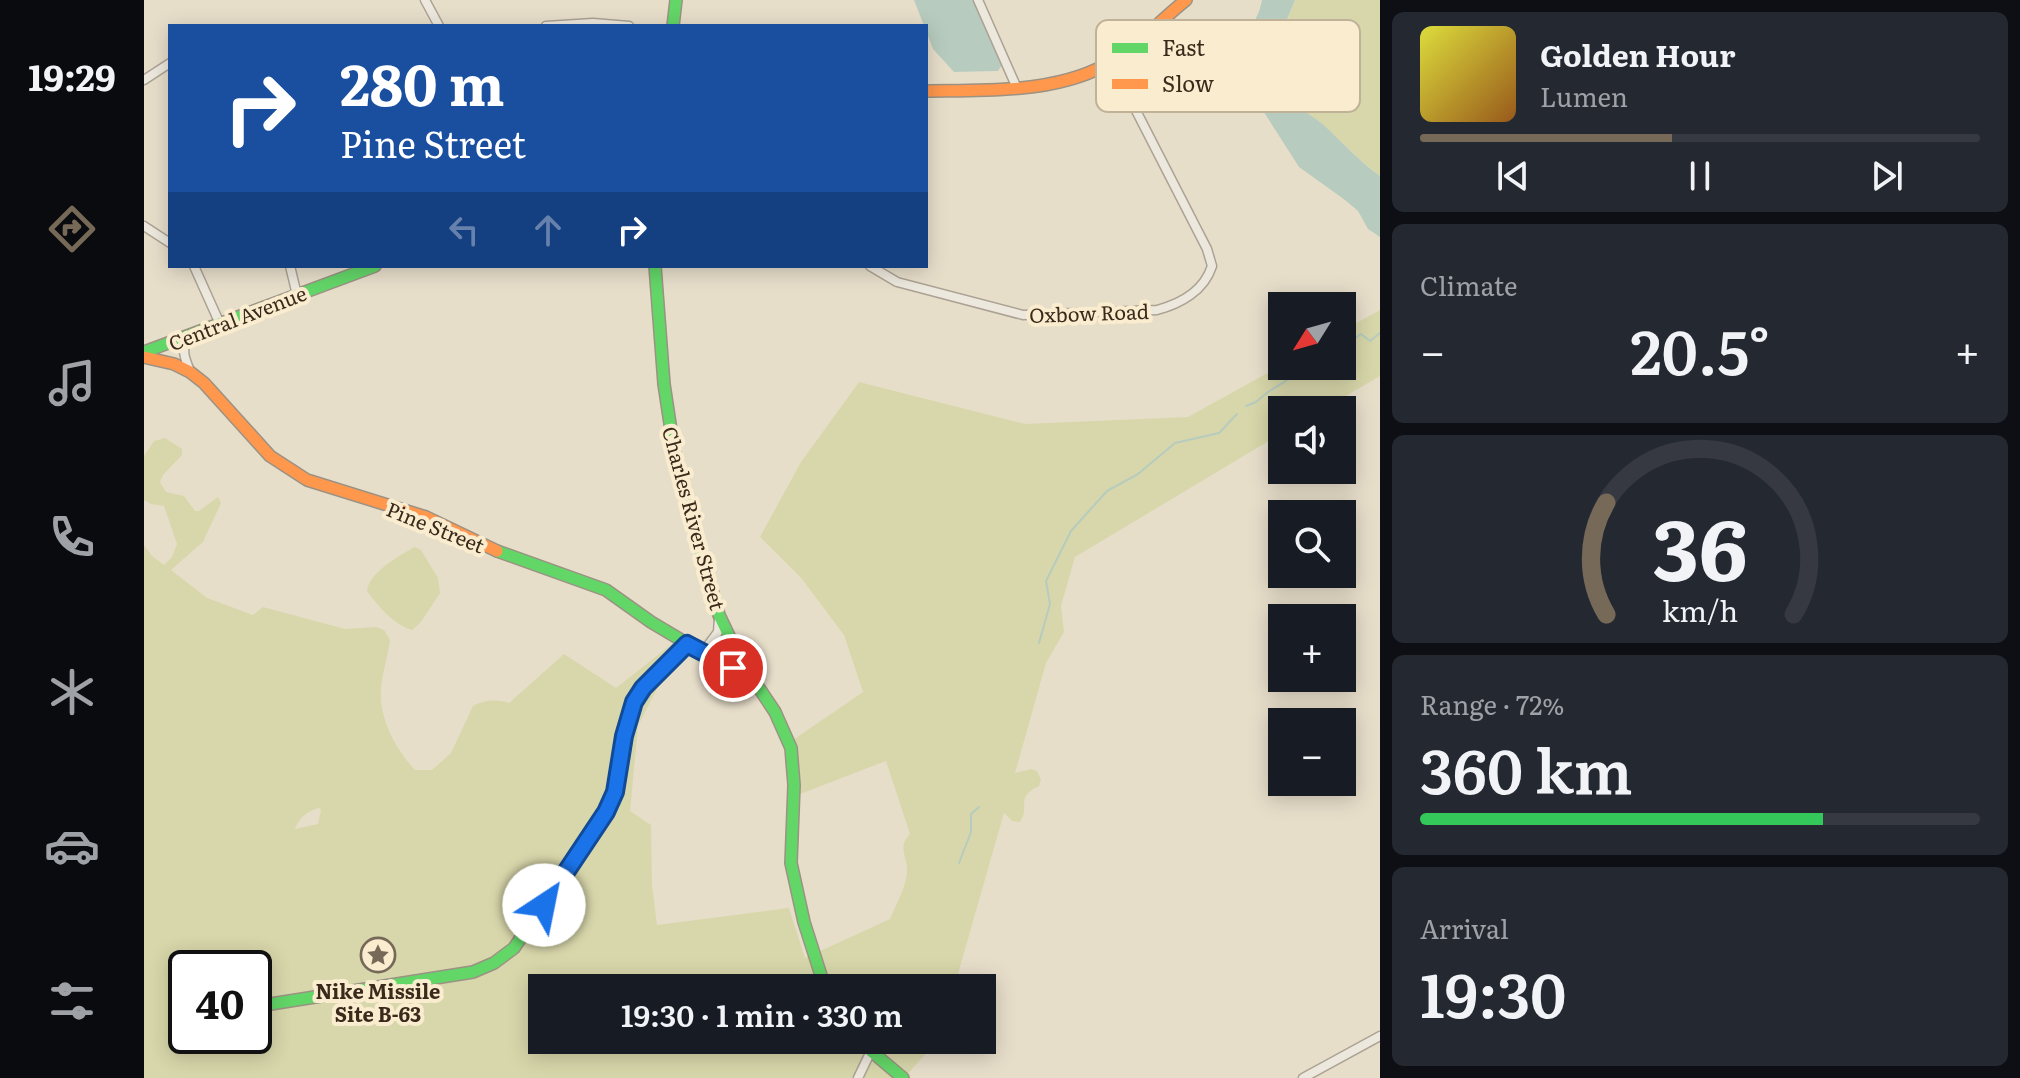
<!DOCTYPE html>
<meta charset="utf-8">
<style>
:root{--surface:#171b24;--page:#242831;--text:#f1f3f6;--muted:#9ea1a6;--line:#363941;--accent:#776958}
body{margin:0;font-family:Literata,serif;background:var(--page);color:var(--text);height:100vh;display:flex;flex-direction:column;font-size:30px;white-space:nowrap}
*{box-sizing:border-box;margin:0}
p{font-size:26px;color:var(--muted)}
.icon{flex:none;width:44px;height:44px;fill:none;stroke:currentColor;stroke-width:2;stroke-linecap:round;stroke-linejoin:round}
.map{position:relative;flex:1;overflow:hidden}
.details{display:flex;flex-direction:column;gap:12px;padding:12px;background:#0d0f14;width:640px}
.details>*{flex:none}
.guide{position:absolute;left:24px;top:24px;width:760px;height:244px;border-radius:0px;box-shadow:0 4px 20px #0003;background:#1a4fa0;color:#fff;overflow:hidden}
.needle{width:52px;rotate:233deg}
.controls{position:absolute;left:1124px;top:292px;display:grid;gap:16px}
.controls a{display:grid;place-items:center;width:88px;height:88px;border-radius:0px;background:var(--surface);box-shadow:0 4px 20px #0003;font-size:40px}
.speed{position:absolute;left:24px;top:950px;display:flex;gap:16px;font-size:40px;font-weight:700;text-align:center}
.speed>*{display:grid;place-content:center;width:104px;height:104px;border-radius:50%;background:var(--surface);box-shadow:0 4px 20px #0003;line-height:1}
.speed .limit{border:4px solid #111;border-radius:12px;background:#fff;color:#111}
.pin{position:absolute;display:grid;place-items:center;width:68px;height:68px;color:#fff;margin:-34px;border:4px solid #fff;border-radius:50%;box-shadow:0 2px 8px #0007}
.me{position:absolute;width:88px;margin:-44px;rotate:34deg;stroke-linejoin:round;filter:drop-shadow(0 0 6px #0008)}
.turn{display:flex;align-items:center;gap:28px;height:168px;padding:0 40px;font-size:36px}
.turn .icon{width:104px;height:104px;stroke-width:2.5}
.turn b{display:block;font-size:56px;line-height:68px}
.lanes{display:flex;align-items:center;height:76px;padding:0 40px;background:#0003;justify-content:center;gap:40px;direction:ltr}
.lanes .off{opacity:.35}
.big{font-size:60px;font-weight:600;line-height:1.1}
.details .tile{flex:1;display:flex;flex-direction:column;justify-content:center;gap:12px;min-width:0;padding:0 28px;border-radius:12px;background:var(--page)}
.details .dial{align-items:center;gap:0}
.dial svg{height:208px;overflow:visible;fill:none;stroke:var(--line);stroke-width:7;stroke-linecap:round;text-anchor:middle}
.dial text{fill:var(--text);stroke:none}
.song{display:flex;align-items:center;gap:24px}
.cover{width:96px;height:96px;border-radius:12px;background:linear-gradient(135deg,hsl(60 70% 55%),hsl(30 70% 35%))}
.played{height:8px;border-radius:4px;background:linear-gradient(90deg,var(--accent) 45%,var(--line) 45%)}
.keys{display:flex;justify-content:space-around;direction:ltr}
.heat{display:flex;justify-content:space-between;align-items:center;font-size:44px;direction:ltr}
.charge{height:12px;border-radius:6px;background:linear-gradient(90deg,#34c759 72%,var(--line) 0)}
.trip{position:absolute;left:384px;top:974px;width:468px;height:80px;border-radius:0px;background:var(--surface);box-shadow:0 4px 20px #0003;font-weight:600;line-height:80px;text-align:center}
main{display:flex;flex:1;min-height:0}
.tabs{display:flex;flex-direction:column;width:144px;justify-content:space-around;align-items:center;background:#090b0e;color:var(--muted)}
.tabs .icon{width:56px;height:56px}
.tabs .active{color:var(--accent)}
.tabs b{font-size:36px;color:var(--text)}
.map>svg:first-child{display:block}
.green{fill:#d8d7ab;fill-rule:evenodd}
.water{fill:#b7ccbe}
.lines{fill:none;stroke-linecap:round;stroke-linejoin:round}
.stream{stroke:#b7ccbe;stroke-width:2}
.street-casing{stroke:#aca294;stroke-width:11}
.fast-casing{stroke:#9b9284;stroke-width:14}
.slow-casing{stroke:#9b9284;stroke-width:14}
.street{stroke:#ede8dd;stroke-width:8}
.fast{stroke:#63d668;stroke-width:11}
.slow{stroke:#ff974d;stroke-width:11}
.route-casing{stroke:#114b97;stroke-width:20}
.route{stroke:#1a73e8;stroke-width:14}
.labels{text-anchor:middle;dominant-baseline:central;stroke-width:8;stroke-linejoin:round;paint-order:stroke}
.street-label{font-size:20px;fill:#3b2a1b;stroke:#f9eccf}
.poi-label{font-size:20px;font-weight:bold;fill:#3b2a1b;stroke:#f9eccf}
.key{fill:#f9eccf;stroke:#c0b299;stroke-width:2}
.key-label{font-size:22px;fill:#3b2a1b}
</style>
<main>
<nav class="tabs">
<b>19:29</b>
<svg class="icon active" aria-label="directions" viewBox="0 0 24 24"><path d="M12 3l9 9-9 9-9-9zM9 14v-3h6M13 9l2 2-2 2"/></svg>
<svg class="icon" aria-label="music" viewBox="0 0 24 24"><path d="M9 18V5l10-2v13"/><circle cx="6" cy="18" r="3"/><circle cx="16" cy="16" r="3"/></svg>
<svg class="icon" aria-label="phone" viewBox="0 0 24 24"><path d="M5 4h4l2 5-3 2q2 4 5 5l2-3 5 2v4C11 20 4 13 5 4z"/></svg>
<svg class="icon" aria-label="climate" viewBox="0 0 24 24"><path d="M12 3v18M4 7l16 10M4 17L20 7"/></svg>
<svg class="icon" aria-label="car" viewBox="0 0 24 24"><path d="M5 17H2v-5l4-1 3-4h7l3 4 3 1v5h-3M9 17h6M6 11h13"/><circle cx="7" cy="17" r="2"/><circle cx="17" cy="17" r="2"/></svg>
<svg class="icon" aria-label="filters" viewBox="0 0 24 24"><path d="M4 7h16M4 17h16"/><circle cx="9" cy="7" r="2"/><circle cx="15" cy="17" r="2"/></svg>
</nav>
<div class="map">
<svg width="1236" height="1078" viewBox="0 0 1236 1078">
<rect width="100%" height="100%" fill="#e7deca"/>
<g class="green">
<path d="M1151,0H1236V176C1216,161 1199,143 1181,126C1175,120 1167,117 1161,111C1148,100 1123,57 1128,41L1139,32Z"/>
<path d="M1236,310V376L1178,410H1138V433L931,557L917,606L920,632L902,663L871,773L887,769L893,771L897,780L895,786C870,798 887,806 876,822L868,821L860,813L810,988H398V1040H794L760,1078H0V545L8,556L20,565L28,557L33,544L20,506L7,504L0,500V456L10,441L21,438L38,449V455L19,475L16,482L22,492L40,496L51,511H55L74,497L77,503L59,542L27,570L63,598L109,615L119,607L201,629L232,627L240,630L246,640C244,656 238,673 237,690C235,719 252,749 271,770H288L307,753L329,706C340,700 353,699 365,703L420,654L472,688L529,643L534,647L494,726L486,811L507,825L508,885L513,925L645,908L661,958L746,919C752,904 763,886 763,870C763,854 753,848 766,834L742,761L656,794L646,742L719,692L700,635L658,579L616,537L657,462L715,382L881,424L1044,417L1138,365L1198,366V331ZM175,808L177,810L174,824L151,829C155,818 163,811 175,808ZM42,968H110V1036H42Z"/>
<path d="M271,547L277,550L294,578L296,593L277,622L268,630C250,625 234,606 223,591C224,573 256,555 271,547Z"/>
</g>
<g class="water">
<polygon points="770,0 829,0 858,65 854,71 810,72 789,49"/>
<path d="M1118,0H1151L1138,32L1128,41C1123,57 1148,100 1161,111C1167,117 1175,120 1181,126C1199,143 1215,161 1236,176V237L1224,229L1214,211L1201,200L1155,167L1100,81C1083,42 1112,34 1118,0Z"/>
</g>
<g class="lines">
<g class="stream">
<polyline points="1198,347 1217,334 1226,341 1236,333"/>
<polyline points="1102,406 1112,402 1124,392 1166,366"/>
<polyline points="895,643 906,604 902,581 927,531 963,491 994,474 1031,443 1075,433 1093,414"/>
<polyline points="815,863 827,832 827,814 835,807"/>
</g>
<g class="street-casing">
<g id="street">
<polyline points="281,0 295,26"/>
<polyline points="834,0 872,86"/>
<polyline points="402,26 449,23 485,26"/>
<polyline points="0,80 26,63"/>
<polyline points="0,226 26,243"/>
<polyline points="50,266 76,324"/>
<polyline points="146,266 153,295"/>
<path d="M726,266L753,282L879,315L1013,310C1036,304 1060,291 1068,266L1063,249L983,93L970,60"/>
<path d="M45,336C37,349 40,357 46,371"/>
<polyline points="559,652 574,632 575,618"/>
<polyline points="714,1078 726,1053"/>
<polyline points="1159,1078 1236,1036"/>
</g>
</g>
<g class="fast-casing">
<g id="fast">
<polyline points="529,26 532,0"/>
<polyline points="511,266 520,384 532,463 575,615 597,661 631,712 647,748 650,785 647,863 660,922 681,988"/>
<polyline points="0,352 231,266"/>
<polyline points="353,551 462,590 507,622 606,681"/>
<polyline points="114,1006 329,972 350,963 370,948 462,812 470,787 478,743"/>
<polyline points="714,1040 759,1078"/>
</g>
</g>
<g class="slow-casing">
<g id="slow">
<path d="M782,91C842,90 917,94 970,60C996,43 1018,19 1042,0"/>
<polyline points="0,357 30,364 46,372 60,383 126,456 163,480 282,517 353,551"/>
<path d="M478,743C487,697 510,675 543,644"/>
</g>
</g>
<use href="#street" class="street"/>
<use href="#fast" class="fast"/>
<use href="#slow" class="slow"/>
</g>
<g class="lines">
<g class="route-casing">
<polyline id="route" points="400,905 462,812 471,792 480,736 490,702 499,688 543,644 589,668"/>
</g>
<use href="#route" class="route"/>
</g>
<defs>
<g id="sight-ring" transform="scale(1.8)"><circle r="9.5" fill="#f9eccf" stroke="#776958" stroke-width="1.5"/><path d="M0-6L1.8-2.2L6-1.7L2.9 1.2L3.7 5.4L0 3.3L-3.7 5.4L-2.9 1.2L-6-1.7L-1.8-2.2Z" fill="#776958"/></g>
</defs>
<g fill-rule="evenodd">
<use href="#sight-ring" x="234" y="955"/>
</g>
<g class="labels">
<g class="street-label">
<text transform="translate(945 312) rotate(-2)">Oxbow Road</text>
<text transform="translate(93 317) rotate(-21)">Central Avenue</text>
<text transform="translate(551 518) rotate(75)">Charles River Street</text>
<text transform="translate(292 526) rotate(22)">Pine Street</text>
</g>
<g class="poi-label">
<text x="234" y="990">Nike Missile<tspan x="234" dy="23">Site B-63</tspan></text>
</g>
</g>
<rect x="952" y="20" width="264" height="92" rx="12" class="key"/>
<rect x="968" y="43" width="36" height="10" fill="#63d668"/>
<rect x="968" y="79" width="36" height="10" fill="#ff974d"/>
<g class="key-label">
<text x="1018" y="56">Fast</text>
<text x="1018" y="92">Slow</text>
</g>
</svg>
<div class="controls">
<a><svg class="needle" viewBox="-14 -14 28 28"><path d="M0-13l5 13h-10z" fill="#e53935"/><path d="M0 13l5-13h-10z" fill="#9ea1a6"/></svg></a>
<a><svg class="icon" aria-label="sound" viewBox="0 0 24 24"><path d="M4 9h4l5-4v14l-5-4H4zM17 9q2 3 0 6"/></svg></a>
<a><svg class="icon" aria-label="search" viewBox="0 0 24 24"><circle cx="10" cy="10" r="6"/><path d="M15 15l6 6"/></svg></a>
<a>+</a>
<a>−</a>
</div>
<div class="speed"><div class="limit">40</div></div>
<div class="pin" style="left:589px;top:668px;background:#d93025"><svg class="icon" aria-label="arrive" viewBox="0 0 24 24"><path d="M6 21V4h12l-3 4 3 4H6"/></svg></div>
<svg class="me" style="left:400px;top:905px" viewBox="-20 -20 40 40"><circle r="19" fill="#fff"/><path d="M0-13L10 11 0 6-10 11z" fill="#1a73e8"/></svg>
<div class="trip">19:30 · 1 min · 330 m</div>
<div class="guide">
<div class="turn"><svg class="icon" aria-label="right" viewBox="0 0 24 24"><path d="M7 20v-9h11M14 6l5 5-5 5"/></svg><div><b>280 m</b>Pine Street</div></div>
<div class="lanes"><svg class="icon off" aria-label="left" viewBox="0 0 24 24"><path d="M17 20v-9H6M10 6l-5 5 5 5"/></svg><svg class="icon off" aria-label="ahead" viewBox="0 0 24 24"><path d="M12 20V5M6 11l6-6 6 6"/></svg><svg class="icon" aria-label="right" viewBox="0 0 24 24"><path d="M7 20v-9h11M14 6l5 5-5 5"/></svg></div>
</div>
</div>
<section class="details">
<div class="tile">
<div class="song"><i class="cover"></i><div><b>Golden Hour</b><p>Lumen</p></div></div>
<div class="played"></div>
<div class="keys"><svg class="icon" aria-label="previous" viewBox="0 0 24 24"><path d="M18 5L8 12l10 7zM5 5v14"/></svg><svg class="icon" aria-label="pause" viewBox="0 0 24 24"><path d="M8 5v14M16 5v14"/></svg><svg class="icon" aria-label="next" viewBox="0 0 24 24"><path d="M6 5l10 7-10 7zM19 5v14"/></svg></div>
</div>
<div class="tile"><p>Climate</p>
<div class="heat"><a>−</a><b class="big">20.5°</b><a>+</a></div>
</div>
<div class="tile dial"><svg viewBox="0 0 100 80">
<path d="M14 69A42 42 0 1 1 86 69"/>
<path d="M14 69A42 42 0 0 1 14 26" stroke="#776958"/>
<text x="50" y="56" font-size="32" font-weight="700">36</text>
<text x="50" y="72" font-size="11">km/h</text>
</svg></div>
<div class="tile"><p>Range · 72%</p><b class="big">360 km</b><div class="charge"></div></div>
<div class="tile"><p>Arrival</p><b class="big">19:30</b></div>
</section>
</main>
